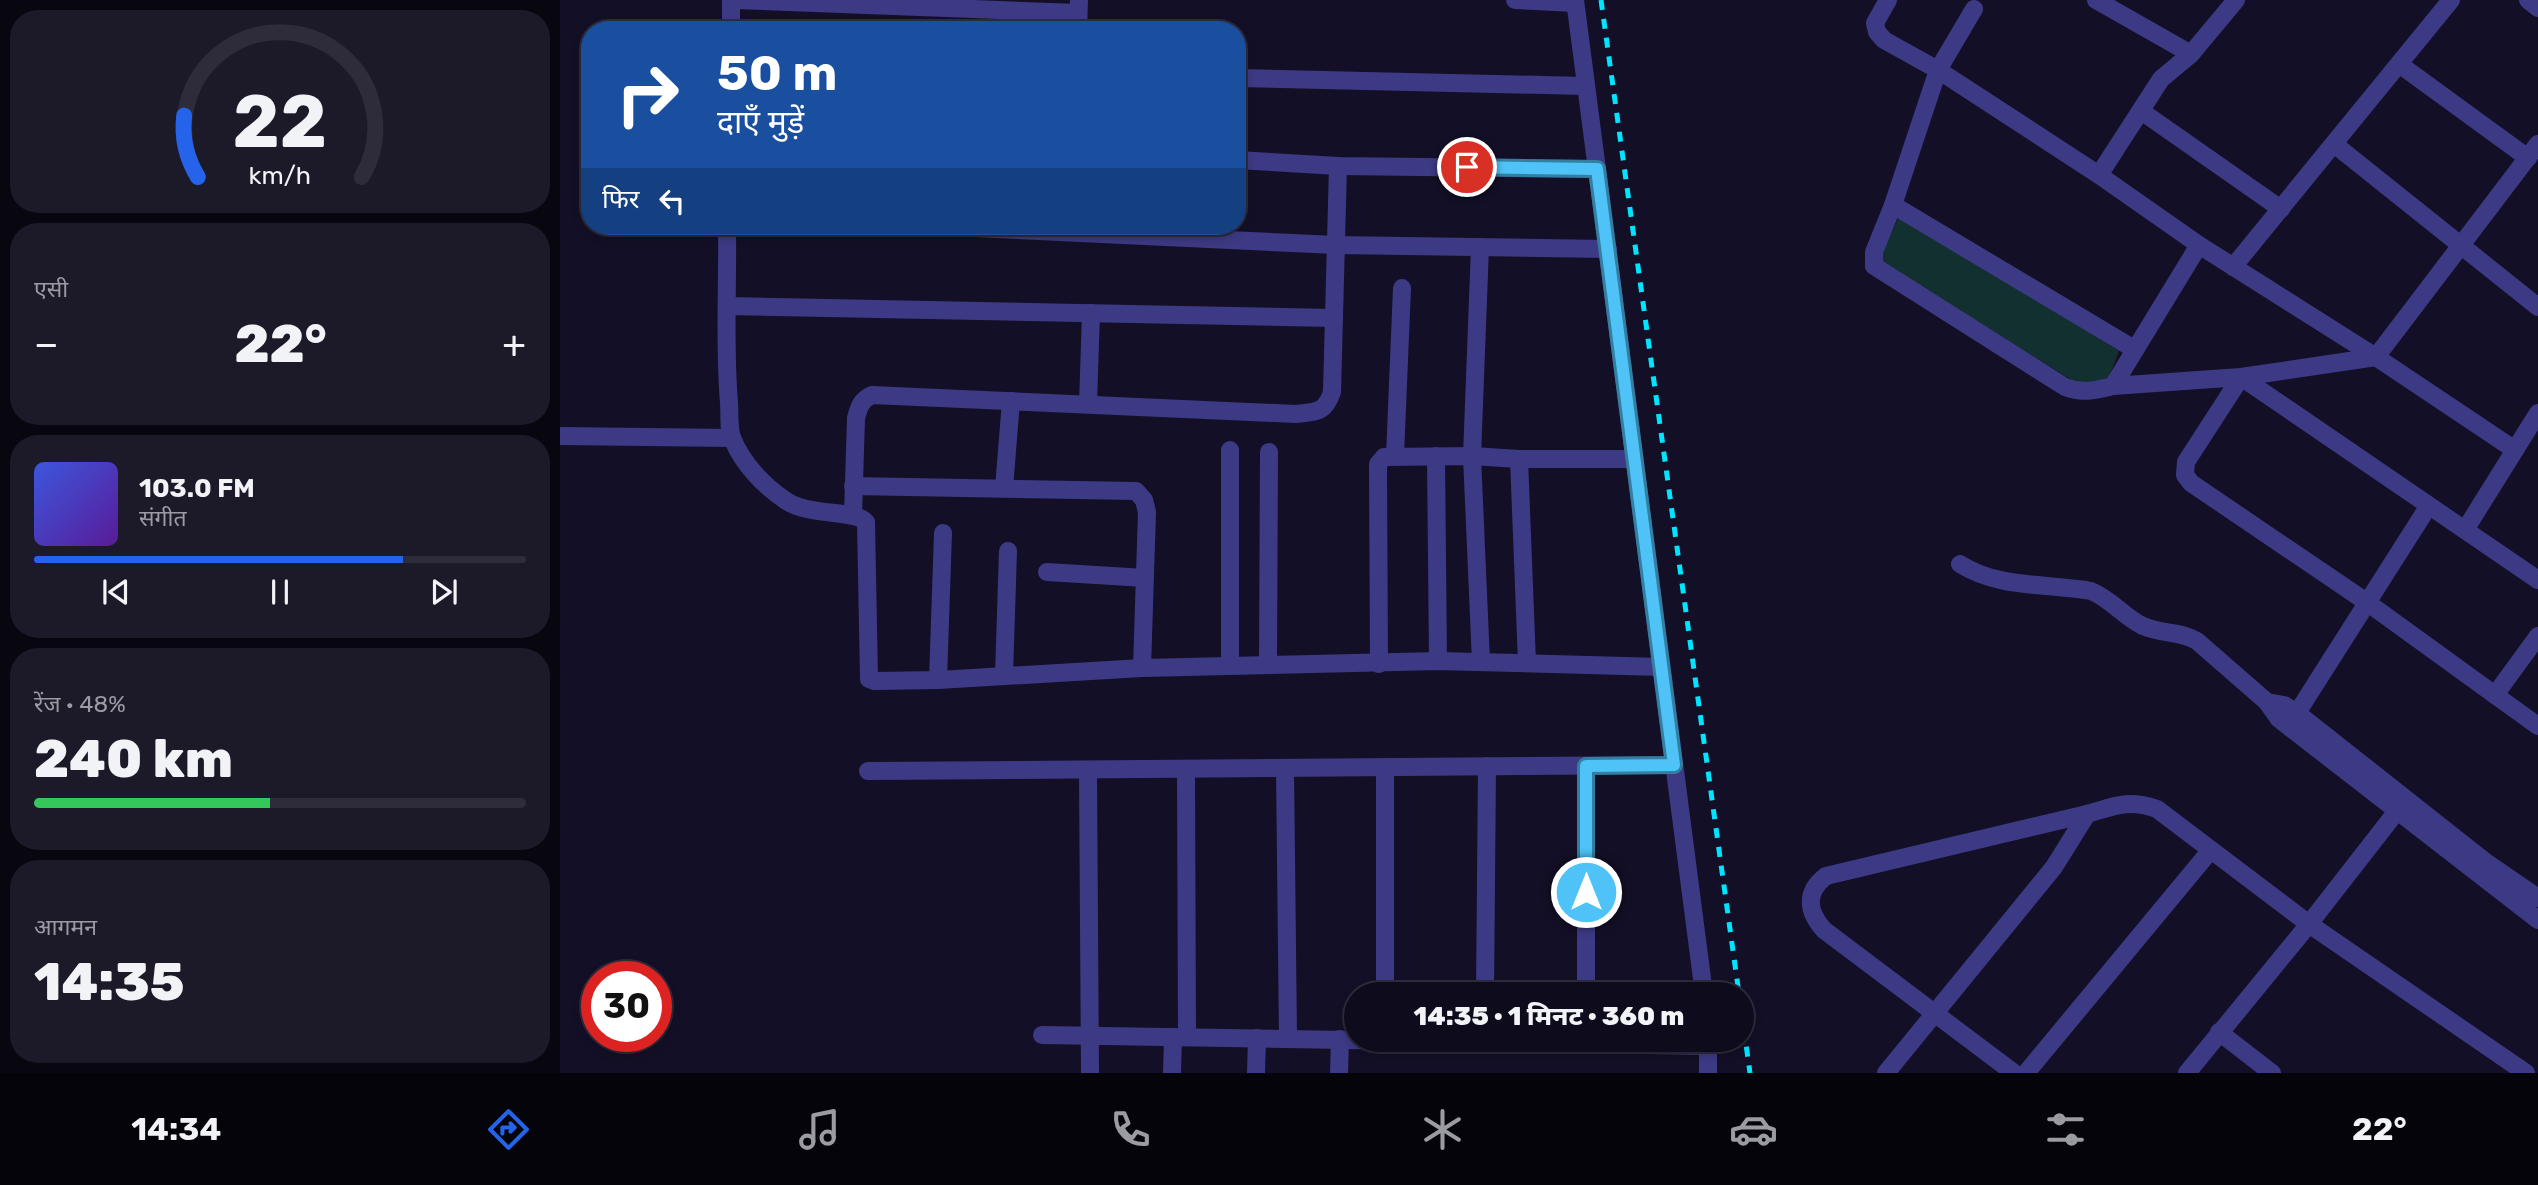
<!DOCTYPE html>
<html lang="hi">
<meta charset="utf-8">
<style>
:root{--surface:#0e0b1c;--page:#1c1929;--text:#f1f3f6;--muted:#9b9ba3;--line:#2e2b3b;--accent:#2563eb}
body{margin:0;font-family:Rubik,"Noto Sans Devanagari",sans-serif;background:var(--page);color:var(--text);height:100vh;display:flex;flex-direction:column;font-size:26px;white-space:nowrap}
*{box-sizing:border-box;margin:0}
p{font-size:23px;color:var(--muted)}
.icon{flex:none;width:38px;height:38px;fill:none;stroke:currentColor;stroke-width:2;stroke-linecap:round;stroke-linejoin:round}
.map{position:relative;flex:1;overflow:hidden}
.drawer{display:flex;flex-direction:column;gap:10px;padding:10px;background:#08060f;width:560px}
.drawer>*{flex:none}
.guide{position:absolute;left:21px;top:21px;width:665px;height:214px;border-radius:28px;box-shadow:0 4px 10px #0003,0 0 0 2px var(--line);background:#1a4fa0;color:#fff;overflow:hidden}
.speed{position:absolute;left:21px;top:961px;display:flex;gap:14px;font-size:35px;font-weight:700;text-align:center}
.speed>*{display:grid;place-content:center;width:91px;height:91px;border-radius:50%;background:var(--surface);box-shadow:0 4px 10px #0003,0 0 0 2px var(--line);line-height:1}
.speed .limit{border:10px solid #d22;background:#fff;color:#111}
.pin{position:absolute;display:grid;place-items:center;width:60px;height:60px;color:#fff;margin:-30px;border:4px solid #fff;border-radius:50%;box-shadow:0 2px 7px #0007}
.me{position:absolute;width:77px;margin:-38px;rotate:0deg;stroke-linejoin:round;filter:drop-shadow(0 0 5px #0008)}
.turn{display:flex;align-items:center;gap:24px;height:147px;padding:0 21px;font-size:32px}
.turn .icon{width:91px;height:91px;stroke-width:2.5}
.turn b{display:block;font-size:49px;line-height:60px}
.then{display:flex;align-items:center;height:66px;padding:0 21px;background:#0003;gap:14px;font-size:26px}
.big{font-size:52px;font-weight:800;line-height:1.1}
.drawer .widget{flex:1;display:flex;flex-direction:column;justify-content:center;gap:10px;min-width:0;padding:0 24px;border-radius:28px;background:var(--page)}
.drawer .dial{align-items:center;gap:0}
.dial svg{height:182px;overflow:visible;fill:none;stroke:var(--line);stroke-width:7;stroke-linecap:round;text-anchor:middle}
.dial text{fill:var(--text);stroke:none}
.song{display:flex;align-items:center;gap:21px}
.cover{width:84px;height:84px;border-radius:10px;background:linear-gradient(135deg,hsl(230 70% 55%),hsl(270 70% 35%))}
.played{height:7px;border-radius:4px;background:linear-gradient(90deg,var(--accent) 75%,var(--line) 75%)}
.keys{display:flex;justify-content:space-around;direction:ltr}
.heat{display:flex;justify-content:space-between;align-items:center;font-size:38px;direction:ltr}
.charge{height:10px;border-radius:5px;background:linear-gradient(90deg,#34c759 48%,var(--line) 0)}
.trip{position:absolute;left:784px;top:982px;width:410px;height:70px;border-radius:35px;background:var(--surface);box-shadow:0 4px 10px #0003,0 0 0 2px var(--line);font-weight:800;line-height:70px;text-align:center}
.tabs{display:flex;height:112px;justify-content:space-around;align-items:center;background:#06040b;color:var(--muted)}
.tabs .icon{width:49px;height:49px}
.tabs .current{color:var(--accent)}
.tabs b{font-size:32px;color:var(--text)}
main{display:flex;flex:1;min-height:0}
.map>svg:first-child{display:block}
.green{fill:#12302f}
.lines{fill:none;stroke-linecap:round;stroke-linejoin:round}
.minor{stroke:#3d3a85;stroke-width:18}
.rail{stroke:#00e5ff;stroke-width:5;stroke-dasharray:10 9;stroke-linecap:butt}
.route-casing{stroke:#337fa1;stroke-width:18}
.route{stroke:#4fc3f7;stroke-width:12}
</style>
<main>
<section class="drawer">
<div class="widget dial"><svg viewBox="0 0 100 80">
<path d="M14 69A42 42 0 1 1 86 69"/>
<path d="M14 69A42 42 0 0 1 8 42" stroke="#2563eb"/>
<text x="50" y="56" font-size="32" font-weight="700">22</text>
<text x="50" y="72" font-size="11">km/h</text>
</svg></div>
<div class="widget"><p>एसी</p>
<div class="heat"><a>−</a><b class="big">22°</b><a>+</a></div>
</div>
<div class="widget">
<div class="song"><i class="cover"></i><div><b>103.0 FM</b><p>संगीत</p></div></div>
<div class="played"></div>
<div class="keys"><svg class="icon" aria-label="previous" viewBox="0 0 24 24"><path d="M18 5L8 12l10 7zM5 5v14"/></svg><svg class="icon" aria-label="pause" viewBox="0 0 24 24"><path d="M8 5v14M16 5v14"/></svg><svg class="icon" aria-label="next" viewBox="0 0 24 24"><path d="M6 5l10 7-10 7zM19 5v14"/></svg></div>
</div>
<div class="widget"><p>रेंज · 48%</p><b class="big">240 km</b><div class="charge"></div></div>
<div class="widget"><p>आगमन</p><b class="big">14:35</b></div>
</section>
<div class="map">
<svg width="1978" height="1073" viewBox="0 0 1978 1073">
<rect width="100%" height="100%" fill="#130f26"/>
<polygon class="green" points="1340,215 1559,351 1549,377 1525,388 1318,261"/>
<g class="lines">
<g class="minor">
<polyline points="171,0 171,30"/>
<polyline points="176,0 518,13"/>
<polyline points="955,0 1015,3"/>
<polyline points="1015,0 1144,994"/>
<polyline points="1328,0 1315,23 1317,32 1324,40 1378,70 1539,175 1639,245 1816,357 1955,450"/>
<polyline points="1536,0 1631,54"/>
<polyline points="1968,0 1978,8"/>
<path d="M1414,9L1378,70L1333,205L1314,252V266L1505,387C1522,394 1536,390 1553,386"/>
<polyline points="518,30 519,0"/>
<polyline points="1839,64 1968,158"/>
<polyline points="677,78 1025,86"/>
<polyline points="1581,111 1721,209"/>
<polyline points="1774,144 1978,307"/>
<polyline points="677,160 778,166 1037,169"/>
<polyline points="1539,175 1601,79 1631,54 1676,0"/>
<polyline points="1333,205 1574,349"/>
<path d="M167,226C168,285 164,344 169,403C170,414 168,430 173,440C183,464 204,486 225,500C248,517 294,509 306,522L309,679L314,681L378,680L582,668L878,661L1101,667"/>
<polyline points="371,226 776,245 1048,249"/>
<polyline points="1639,245 1553,386 1681,377 1816,357 1978,144"/>
<polyline points="920,247 912,456 921,662"/>
<polyline points="1673,267 1891,0"/>
<polyline points="168,306 774,318"/>
<polyline points="528,404 531,313"/>
<polyline points="0,436 172,438"/>
<polyline points="670,450 670,665"/>
<polyline points="835,456 842,288"/>
<polyline points="876,456 878,661"/>
<polyline points="959,459 967,663"/>
<polyline points="293,486 576,491 584,500 587,512 582,668"/>
<polyline points="444,488 451,401"/>
<path d="M293,515L296,418C299,407 301,400 312,395L736,414C756,412 765,413 772,392L778,166"/>
<polyline points="1905,530 1978,413"/>
<path d="M1400,564C1439,589 1488,583 1531,591C1551,599 1564,617 1583,626C1601,634 1620,631 1637,641L1707,702L1719,719L1978,920"/>
<polyline points="487,572 585,578"/>
<polyline points="1978,636 1935,695 1978,726"/>
<polyline points="708,664 709,452"/>
<polyline points="819,664 818,464 824,457 912,456 959,459 1074,459"/>
<polyline points="444,675 448,551"/>
<polyline points="378,680 383,533"/>
<polyline points="1935,695 1808,603 1631,483 1625,475 1626,462 1681,377 1978,580"/>
<polyline points="1707,702 1724,705 1737,713 1927,863 1978,898"/>
<polyline points="1737,713 1868,507"/>
<polyline points="725,768 728,1038"/>
<polyline points="626,769 627,1037"/>
<polyline points="308,771 1114,765"/>
<polyline points="528,771 530,1073"/>
<polyline points="825,994 825,767"/>
<polyline points="925,994 927,766"/>
<polyline points="1026,994 1026,766"/>
<polyline points="1659,1032 1712,1073"/>
<polyline points="482,1035 1148,1046"/>
<polyline points="612,1073 613,1037"/>
<polyline points="696,1073 697,1038"/>
<polyline points="779,1073 780,1039"/>
<polyline points="1148,1073 1148,1040"/>
<path d="M1326,1073L1494,867L1527,814C1555,806 1568,799 1597,809L1749,924L1966,1073"/>
<path d="M1454,1073L1264,930C1247,911 1245,892 1266,876L1527,814"/>
<polyline points="1466,1073 1650,851"/>
<polyline points="1627,1073 1749,924 1837,811"/>
</g>
<g class="rail">
<polyline points="1041,0 1179,994"/>
<polyline points="1181,1009 1190,1073"/>
</g>
</g>
<g class="lines">
<g class="route-casing">
<polyline id="route" points="907,167 1037,169 1114,765 1026,766 1026,892"/>
</g>
<use href="#route" class="route"/>
</g>
</svg>
<div class="speed"><div class="limit">30</div></div>
<div class="pin" style="left:907px;top:167px;background:#d93025"><svg class="icon" aria-label="arrive" viewBox="0 0 24 24"><path d="M6 21V4h12l-3 4 3 4H6"/></svg></div>
<svg class="me" style="left:1026px;top:892px" viewBox="-20 -20 40 40"><circle r="17" fill="#4fc3f7" stroke="#fff" stroke-width="3"/><path d="M0-11L8 9 0 5-8 9z" fill="#fff"/></svg>
<div class="trip">14:35 · 1 मिनट · 360 m</div>
<div class="guide">
<div class="turn"><svg class="icon" aria-label="right" viewBox="0 0 24 24"><path d="M7 20v-9h11M14 6l5 5-5 5"/></svg><div><b>50 m</b>दाएँ मुड़ें</div></div>
<div class="then">फिर<svg class="icon" aria-label="left" viewBox="0 0 24 24"><path d="M17 20v-9H6M10 6l-5 5 5 5"/></svg></div>
</div>
</div>
</main>
<nav class="tabs">
<b>14:34</b>
<svg class="icon current" aria-label="directions" viewBox="0 0 24 24"><path d="M12 3l9 9-9 9-9-9zM9 14v-3h6M13 9l2 2-2 2"/></svg>
<svg class="icon" aria-label="music" viewBox="0 0 24 24"><path d="M9 18V5l10-2v13"/><circle cx="6" cy="18" r="3"/><circle cx="16" cy="16" r="3"/></svg>
<svg class="icon" aria-label="phone" viewBox="0 0 24 24"><path d="M5 4h4l2 5-3 2q2 4 5 5l2-3 5 2v4C11 20 4 13 5 4z"/></svg>
<svg class="icon" aria-label="climate" viewBox="0 0 24 24"><path d="M12 3v18M4 7l16 10M4 17L20 7"/></svg>
<svg class="icon" aria-label="car" viewBox="0 0 24 24"><path d="M5 17H2v-5l4-1 3-4h7l3 4 3 1v5h-3M9 17h6M6 11h13"/><circle cx="7" cy="17" r="2"/><circle cx="17" cy="17" r="2"/></svg>
<svg class="icon" aria-label="filters" viewBox="0 0 24 24"><path d="M4 7h16M4 17h16"/><circle cx="9" cy="7" r="2"/><circle cx="15" cy="17" r="2"/></svg>
<b>22°</b>
</nav>
